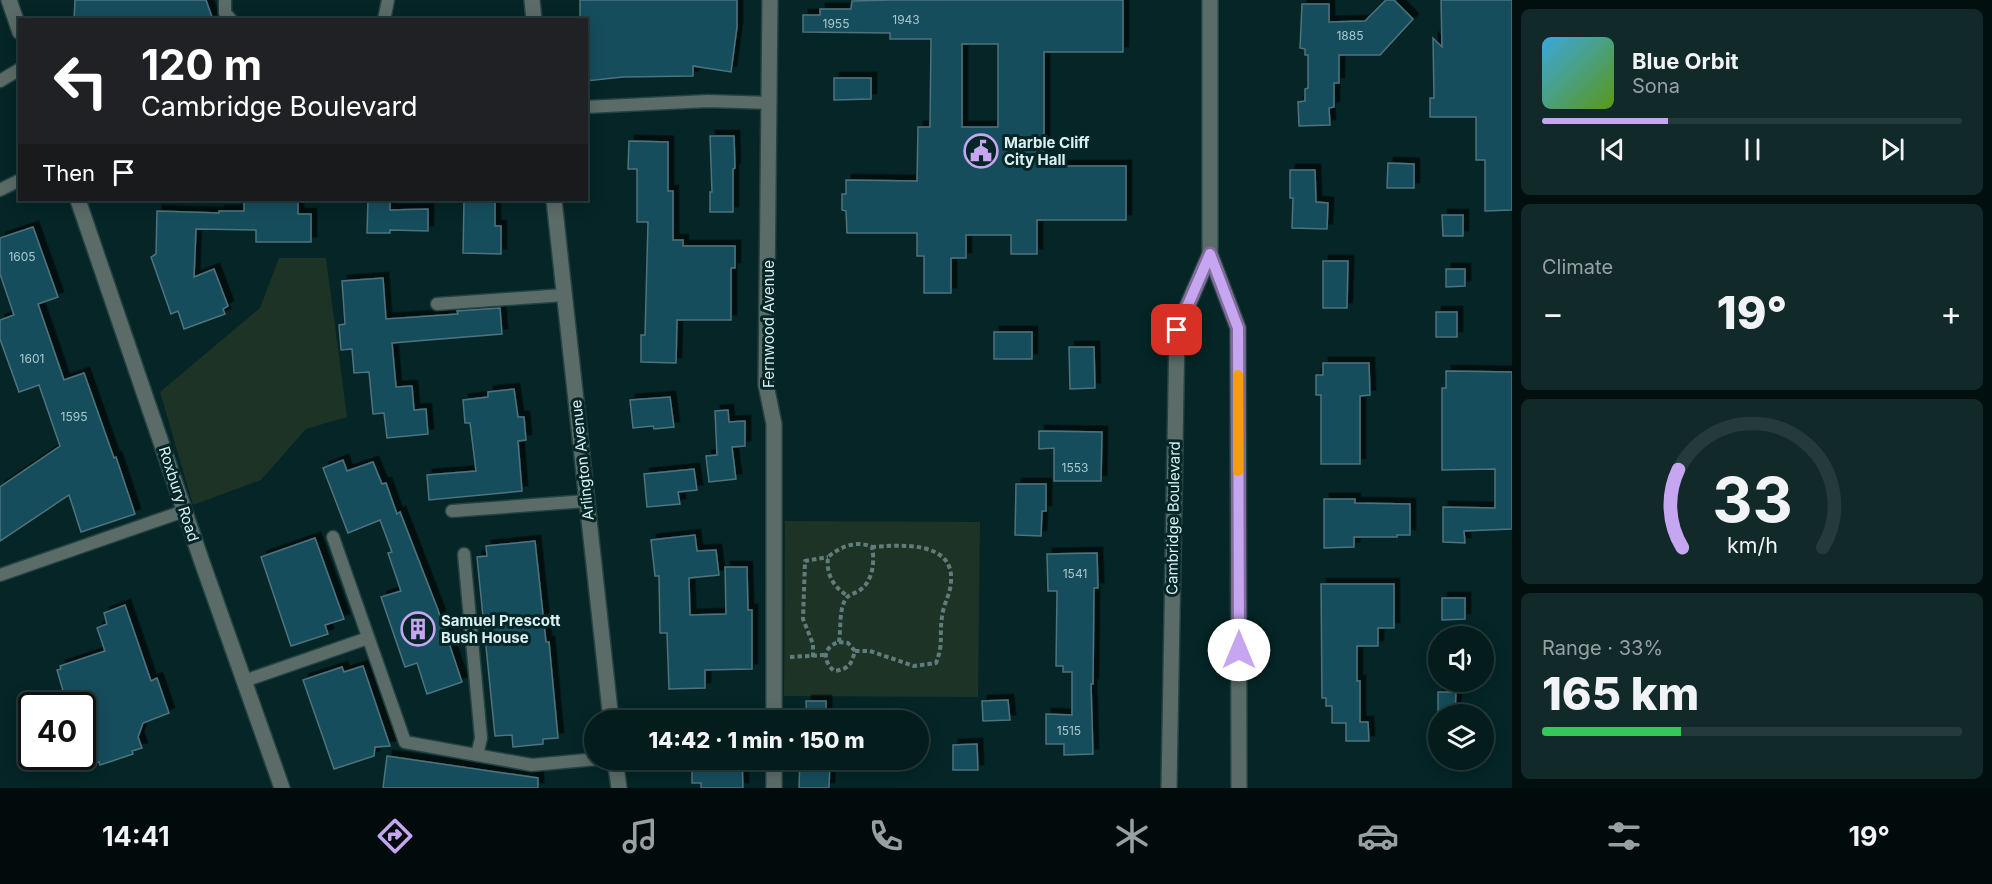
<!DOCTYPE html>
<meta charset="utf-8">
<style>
:root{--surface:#041c1c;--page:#122929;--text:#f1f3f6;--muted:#97a1a3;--line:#253a3b;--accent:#c6a6f0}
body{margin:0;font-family:Inter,sans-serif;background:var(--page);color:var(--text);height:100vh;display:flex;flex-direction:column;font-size:22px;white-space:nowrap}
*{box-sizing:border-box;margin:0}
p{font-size:20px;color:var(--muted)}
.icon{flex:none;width:33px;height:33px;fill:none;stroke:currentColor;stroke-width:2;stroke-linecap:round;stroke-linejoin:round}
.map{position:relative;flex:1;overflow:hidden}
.panel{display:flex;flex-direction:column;gap:9px;padding:9px;background:#020f0f;width:480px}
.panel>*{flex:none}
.banner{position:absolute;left:18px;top:18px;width:570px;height:183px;border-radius:0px;box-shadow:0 3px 15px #0003,0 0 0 2px var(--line);background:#202124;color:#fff;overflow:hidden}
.controls{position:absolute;left:1428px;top:626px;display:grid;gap:12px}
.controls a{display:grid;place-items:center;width:66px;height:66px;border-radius:50%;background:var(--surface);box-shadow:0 3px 15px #0003,0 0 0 2px var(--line);font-size:30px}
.speed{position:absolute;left:18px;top:692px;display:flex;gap:12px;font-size:30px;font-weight:700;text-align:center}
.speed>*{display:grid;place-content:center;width:78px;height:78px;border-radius:50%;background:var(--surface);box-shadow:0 3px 15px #0003,0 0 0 2px var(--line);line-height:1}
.speed .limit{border:3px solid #111;border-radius:9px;background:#fff;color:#111}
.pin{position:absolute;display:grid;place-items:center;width:51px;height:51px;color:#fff;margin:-26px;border-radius:12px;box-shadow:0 3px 9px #0006}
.me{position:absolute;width:66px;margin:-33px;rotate:0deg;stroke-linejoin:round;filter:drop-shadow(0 0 4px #0008)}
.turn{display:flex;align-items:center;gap:21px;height:126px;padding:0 24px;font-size:27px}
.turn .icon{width:78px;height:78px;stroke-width:2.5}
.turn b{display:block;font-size:42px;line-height:51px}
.then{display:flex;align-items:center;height:57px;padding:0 24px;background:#0003;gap:12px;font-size:22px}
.big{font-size:45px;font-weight:800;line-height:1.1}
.panel .widget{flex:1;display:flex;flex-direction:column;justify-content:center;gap:9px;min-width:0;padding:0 21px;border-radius:9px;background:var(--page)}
.panel .dial{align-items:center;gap:0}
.dial svg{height:156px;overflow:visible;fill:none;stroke:var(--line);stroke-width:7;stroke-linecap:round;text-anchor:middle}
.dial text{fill:var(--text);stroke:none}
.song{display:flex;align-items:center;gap:18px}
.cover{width:72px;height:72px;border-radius:9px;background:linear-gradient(135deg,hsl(200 70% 55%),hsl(90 70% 35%))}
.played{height:6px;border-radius:3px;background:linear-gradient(90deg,var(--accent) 30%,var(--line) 30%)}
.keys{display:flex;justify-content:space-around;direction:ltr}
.heat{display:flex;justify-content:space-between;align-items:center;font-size:33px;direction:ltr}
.charge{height:9px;border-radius:4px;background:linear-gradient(90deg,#34c759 33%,var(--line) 0)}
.trip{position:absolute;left:584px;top:710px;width:345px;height:60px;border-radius:30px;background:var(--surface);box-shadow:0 3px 15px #0003,0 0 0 2px var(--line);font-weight:800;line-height:60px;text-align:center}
.menu{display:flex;height:96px;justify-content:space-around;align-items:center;background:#020b0b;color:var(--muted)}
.menu .icon{width:42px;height:42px}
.menu .on{color:var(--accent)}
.menu b{font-size:27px;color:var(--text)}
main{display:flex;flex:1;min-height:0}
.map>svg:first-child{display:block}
.green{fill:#1d3325}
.building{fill:#174d5b;stroke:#4d737e;stroke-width:1.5;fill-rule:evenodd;filter:url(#shadow)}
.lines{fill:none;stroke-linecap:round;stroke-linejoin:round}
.service-casing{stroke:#234242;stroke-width:15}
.minor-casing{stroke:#234242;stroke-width:18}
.tertiary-casing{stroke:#234242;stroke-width:18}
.path{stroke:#607c7c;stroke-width:4;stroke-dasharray:4.5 3;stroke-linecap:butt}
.service{stroke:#5b6b67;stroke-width:12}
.minor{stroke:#5b6b67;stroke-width:15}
.tertiary{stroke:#5b6b67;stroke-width:15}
.route-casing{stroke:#816c9c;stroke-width:15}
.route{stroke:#c6a6f0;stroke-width:10}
.slow{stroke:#f59e0b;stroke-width:10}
.labels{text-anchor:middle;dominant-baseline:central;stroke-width:6;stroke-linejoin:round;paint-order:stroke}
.number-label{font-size:12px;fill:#aac8cc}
.poi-label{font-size:15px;font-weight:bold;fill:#dbf1f1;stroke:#052526;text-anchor:start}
.street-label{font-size:15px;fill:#dbf1f1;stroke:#052526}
</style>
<main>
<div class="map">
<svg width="1512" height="788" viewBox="0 0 1512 788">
<defs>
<filter id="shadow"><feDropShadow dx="5.5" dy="-5.5" stdDeviation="0" flood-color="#0009"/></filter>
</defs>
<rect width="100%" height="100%" fill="#052526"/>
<g class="green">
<polygon points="279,258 326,258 347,417 306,429 261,480 193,505 160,392 260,308"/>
<polygon points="785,521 980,522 978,697 784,696"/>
</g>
<g class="building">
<polygon points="75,0 206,0 213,20 74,20"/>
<polygon points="580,0 737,0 737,27 731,72 693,66 693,76 623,77 586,81 586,18 580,18"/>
<path d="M890,0H1123V52H1044V166H1126V220H1037V254H1011V235H966V258H951V293H924V256H917V233H847L846,211L842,210V194H846V180L917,181L918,127H930L931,39H890V33L803,32V15H820V9H851L852,1ZM962,44H998V127H962Z"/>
<polygon points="1386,0 1394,0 1413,19 1380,55 1339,55 1339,83 1334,83 1334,107 1329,108 1330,125 1299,126 1298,102 1305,101 1305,89 1308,88 1308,55 1305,55 1305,49 1300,48 1302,4 1329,4 1329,22 1365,21"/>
<polygon points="1441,0 1512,0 1512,210 1485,211 1485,160 1476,160 1476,117 1430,117 1430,98 1434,98 1433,38 1442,47"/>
<polygon points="834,78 871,78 871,99 834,100"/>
<polygon points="710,136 734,136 735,168 733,169 733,212 710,212 710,192 712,192"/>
<polygon points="629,141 668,142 668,191 673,191 673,240 683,240 683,246 735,246 735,268 731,268 731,320 677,320 676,363 641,362 641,335 645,335 648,222 637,222 637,169 628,169"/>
<polygon points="1388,163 1414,164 1414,188 1387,188"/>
<polygon points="1290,170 1315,170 1316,202 1328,203 1327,229 1292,228 1293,198 1290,198"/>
<polygon points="244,200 298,200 298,214 311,214 311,242 256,242 256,230 196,229 194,277 214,269 228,306 223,309 225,314 184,329 178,311 171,314 151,257 156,254 157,211 219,213 219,211 244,211"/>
<polygon points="368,200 390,200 390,210 428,209 428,231 390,230 390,233 367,233"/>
<polygon points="464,200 495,200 495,226 501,226 501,254 463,253"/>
<polygon points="1442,215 1463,215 1463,236 1443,236"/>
<polygon points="33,227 58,297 38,304 64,380 84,373 114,458 116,457 135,514 81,532 69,495 0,541 0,487 60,446 39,385 19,392 0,339 0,320 14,315 0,274 0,238"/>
<polygon points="1323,261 1348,261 1347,308 1323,308"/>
<polygon points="1446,269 1465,269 1465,286 1446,287"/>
<polygon points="383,278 386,319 458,314 457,311 500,308 502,334 392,343 396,387 412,386 414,410 426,409 428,434 387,438 384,413 373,414 369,372 354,373 352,349 341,350 339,325 345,324 342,281"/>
<rect x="1436" y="312" width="21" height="25"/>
<rect x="994" y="332" width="38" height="27"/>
<polygon points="1069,347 1094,347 1095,388 1070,389"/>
<polygon points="1323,363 1369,363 1370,395 1360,396 1360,464 1321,464 1321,395 1316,395 1316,375 1323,375"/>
<polygon points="1446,371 1512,372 1512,529 1464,531 1465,543 1443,542 1443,507 1495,508 1495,469 1442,470 1442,388 1446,388"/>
<polygon points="514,389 518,417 524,417 526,440 518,441 522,491 429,500 427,475 476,471 470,423 465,423 463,400 488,397 488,392"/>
<polygon points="670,397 674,427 654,429 653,426 633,428 630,400"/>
<polygon points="728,410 729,422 745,421 745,446 732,447 736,479 709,482 706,456 717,455 715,411"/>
<polygon points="1039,431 1102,432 1101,481 1054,481 1054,448 1039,449"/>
<polygon points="343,460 347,471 373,462 382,484 386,483 397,514 400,512 438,610 462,682 427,694 417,663 405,667 381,597 401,591 388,553 392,552 380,520 348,533 323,468"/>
<polygon points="694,469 697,490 678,492 680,504 647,507 644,474"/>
<polygon points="1016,484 1046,484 1046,511 1042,511 1041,536 1015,535"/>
<polygon points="1324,499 1355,499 1355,503 1410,504 1410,535 1397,535 1397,537 1354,537 1354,547 1324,548"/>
<polygon points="695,535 697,551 716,550 719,575 689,578 690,615 726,614 725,567 747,567 748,610 752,610 752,669 705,670 705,688 669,689 667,633 660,633 659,576 655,576 651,540"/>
<polygon points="315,538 344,619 325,625 328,634 291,646 261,557"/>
<polygon points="535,541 546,642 549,642 558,738 543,739 543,744 513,747 512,735 495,736 477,557 487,556 486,546"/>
<polygon points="1097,553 1098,588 1094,588 1093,684 1091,684 1093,754 1064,755 1064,744 1046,744 1046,714 1072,715 1072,672 1063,672 1063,666 1056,666 1057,591 1048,591 1047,554"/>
<polygon points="1321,584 1394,584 1394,628 1378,628 1378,646 1357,646 1357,681 1360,681 1360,722 1368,722 1369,741 1346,741 1346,723 1332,723 1332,706 1326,706 1326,698 1322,698"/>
<polygon points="1442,598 1465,598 1465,619 1442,620"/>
<polygon points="125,605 151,681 157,678 169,713 143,723 138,737 142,748 132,751 133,754 100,765 99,762 82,767 82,705 73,705 69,692 64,694 57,670 61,669 60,666 105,651 97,628 107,624 104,613"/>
<polygon points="363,666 390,746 375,747 374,756 334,769 303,680 342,667 344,672"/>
<polygon points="1438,692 1456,692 1455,714 1438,714"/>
<polygon points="1008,700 1010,720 983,721 982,701"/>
<polygon points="806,701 826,701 826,720 807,720"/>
<polygon points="977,744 978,770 953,770 953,745"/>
<polygon points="387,756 538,778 538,788 383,788"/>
<polygon points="724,759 742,759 743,788 701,788 701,783 692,783 692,763 724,763"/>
<polygon points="800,759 830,759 829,788 799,788"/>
</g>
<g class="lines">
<g class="service-casing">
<g id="service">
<polyline points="225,0 225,13 231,20"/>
<polyline points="384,20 388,0"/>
<polyline points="0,81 20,69"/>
<polyline points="586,107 708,101 769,103"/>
<polyline points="0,190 20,180"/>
<polyline points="437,304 564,295"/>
<polyline points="452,511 587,501"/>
<polyline points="333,537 405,742 532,765 597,759"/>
<polyline points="464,554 481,738 477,755"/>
<polyline points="0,575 184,511"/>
<polyline points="244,681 368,638"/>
</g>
</g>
<g class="minor-casing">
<g id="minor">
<polyline points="9,0 20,32"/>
<polyline points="532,0 534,20"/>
<polyline points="770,0 766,385 774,424 774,720"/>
<polyline points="78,200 202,562 282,788"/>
<polyline points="554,200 611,720"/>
<polyline points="615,759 619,788"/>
<polyline points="774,788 774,759"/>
</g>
</g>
<g class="tertiary-casing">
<g id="tertiary">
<polyline points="1210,0 1210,254 1238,328 1239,788"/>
<polyline points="1169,788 1177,330 1210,254"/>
</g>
</g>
<g class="path">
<path d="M839,642C841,629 839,611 845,600C848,594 855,594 860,590C873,581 875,561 872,547C857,540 841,546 828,557C826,574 833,587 848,596"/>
<path d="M839,642L848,643L855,651C851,665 849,669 834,671C822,660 823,647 839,642Z"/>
<path d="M855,651H870L914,666L936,663C944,643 939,636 942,617C943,605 951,593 951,581C954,540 898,545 872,547"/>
<polyline points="790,657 825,655"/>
<polyline points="813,657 813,644 803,619 805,561 828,557"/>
</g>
<use href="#service" class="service"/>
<use href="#minor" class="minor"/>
<use href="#tertiary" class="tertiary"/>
</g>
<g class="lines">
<g class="route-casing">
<polyline id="route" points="1177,330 1210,254 1238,328 1239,650"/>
</g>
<use href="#route" class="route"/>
<polyline class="slow" points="1238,375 1238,471"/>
</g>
<defs>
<g id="civic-ring" transform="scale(1.725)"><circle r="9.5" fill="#052526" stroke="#c6a6f0" stroke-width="1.5"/><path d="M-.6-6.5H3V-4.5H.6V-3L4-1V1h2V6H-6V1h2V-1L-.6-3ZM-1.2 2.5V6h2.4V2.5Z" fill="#c6a6f0"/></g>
<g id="building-ring" transform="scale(1.725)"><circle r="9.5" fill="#052526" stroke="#c6a6f0" stroke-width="1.5"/><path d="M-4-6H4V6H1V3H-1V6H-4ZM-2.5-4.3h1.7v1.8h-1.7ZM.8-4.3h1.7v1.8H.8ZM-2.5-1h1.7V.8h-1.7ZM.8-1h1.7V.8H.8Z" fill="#c6a6f0"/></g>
</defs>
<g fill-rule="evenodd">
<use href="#civic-ring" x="981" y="151"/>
<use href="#building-ring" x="418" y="629"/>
</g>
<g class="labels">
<g class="number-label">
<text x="906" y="19">1943</text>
<text x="836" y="23">1955</text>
<text x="1350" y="35">1885</text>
<text x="22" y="256">1605</text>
<text x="32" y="358">1601</text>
<text x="74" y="416">1595</text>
<text x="1075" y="467">1553</text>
<text x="1075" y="573">1541</text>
<text x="1069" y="730">1515</text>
</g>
<g class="poi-label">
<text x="1004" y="142">Marble Cliff<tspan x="1004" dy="17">City Hall</tspan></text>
<text x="441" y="620">Samuel Prescott<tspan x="441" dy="17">Bush House</tspan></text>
</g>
<g class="street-label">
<text transform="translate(768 324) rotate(-90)">Fernwood Avenue</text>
<text transform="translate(582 460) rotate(-96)">Arlington Avenue</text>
<text transform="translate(179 494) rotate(72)">Roxbury Road</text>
<text transform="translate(1173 518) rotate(-89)">Cambridge Boulevard</text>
</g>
</g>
</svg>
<div class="controls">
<a><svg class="icon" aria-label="sound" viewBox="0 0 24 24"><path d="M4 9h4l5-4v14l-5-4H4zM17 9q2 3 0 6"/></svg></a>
<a><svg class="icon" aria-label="layers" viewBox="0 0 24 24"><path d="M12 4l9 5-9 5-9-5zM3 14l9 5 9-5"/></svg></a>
</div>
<div class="speed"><div class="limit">40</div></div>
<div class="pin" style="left:1177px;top:330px;background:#d93025"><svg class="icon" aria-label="arrive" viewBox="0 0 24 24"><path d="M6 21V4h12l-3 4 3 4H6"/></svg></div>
<svg class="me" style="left:1239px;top:650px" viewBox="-20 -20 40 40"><circle r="19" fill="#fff"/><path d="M0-13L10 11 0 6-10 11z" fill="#c6a6f0"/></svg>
<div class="trip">14:42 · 1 min · 150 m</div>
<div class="banner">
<div class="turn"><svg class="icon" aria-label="left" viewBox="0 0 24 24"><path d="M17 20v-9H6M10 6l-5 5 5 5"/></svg><div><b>120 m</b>Cambridge Boulevard</div></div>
<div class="then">Then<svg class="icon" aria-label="arrive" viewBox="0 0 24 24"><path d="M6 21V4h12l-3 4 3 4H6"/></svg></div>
</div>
</div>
<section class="panel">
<div class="widget">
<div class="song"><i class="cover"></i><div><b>Blue Orbit</b><p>Sona</p></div></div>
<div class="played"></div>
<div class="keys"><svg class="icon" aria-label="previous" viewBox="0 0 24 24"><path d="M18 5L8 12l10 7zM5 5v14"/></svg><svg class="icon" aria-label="pause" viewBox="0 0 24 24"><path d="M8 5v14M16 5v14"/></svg><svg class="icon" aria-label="next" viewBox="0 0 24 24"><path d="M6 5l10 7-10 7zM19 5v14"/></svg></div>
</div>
<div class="widget"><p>Climate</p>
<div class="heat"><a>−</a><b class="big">19°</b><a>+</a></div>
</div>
<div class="widget dial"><svg viewBox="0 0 100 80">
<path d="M14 69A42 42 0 1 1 86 69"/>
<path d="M14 69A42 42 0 0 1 12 29" stroke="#c6a6f0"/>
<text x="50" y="56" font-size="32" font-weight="700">33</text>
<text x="50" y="72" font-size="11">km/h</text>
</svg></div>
<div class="widget"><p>Range · 33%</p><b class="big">165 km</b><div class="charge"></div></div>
</section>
</main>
<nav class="menu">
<b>14:41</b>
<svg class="icon on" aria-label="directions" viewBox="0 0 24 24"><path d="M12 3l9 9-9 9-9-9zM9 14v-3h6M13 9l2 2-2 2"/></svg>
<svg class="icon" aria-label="music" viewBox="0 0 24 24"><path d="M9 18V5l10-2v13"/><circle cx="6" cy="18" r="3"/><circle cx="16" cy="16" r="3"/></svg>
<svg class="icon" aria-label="phone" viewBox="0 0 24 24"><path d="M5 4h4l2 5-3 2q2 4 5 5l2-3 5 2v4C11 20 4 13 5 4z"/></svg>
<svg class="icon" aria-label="climate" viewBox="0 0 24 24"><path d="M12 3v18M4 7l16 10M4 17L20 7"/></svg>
<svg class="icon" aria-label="car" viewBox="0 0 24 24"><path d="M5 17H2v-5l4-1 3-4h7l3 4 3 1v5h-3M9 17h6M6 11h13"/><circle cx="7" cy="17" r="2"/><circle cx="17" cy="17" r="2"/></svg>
<svg class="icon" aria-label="filters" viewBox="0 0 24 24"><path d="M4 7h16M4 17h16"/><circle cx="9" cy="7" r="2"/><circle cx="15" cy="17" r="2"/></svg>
<b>19°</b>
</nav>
